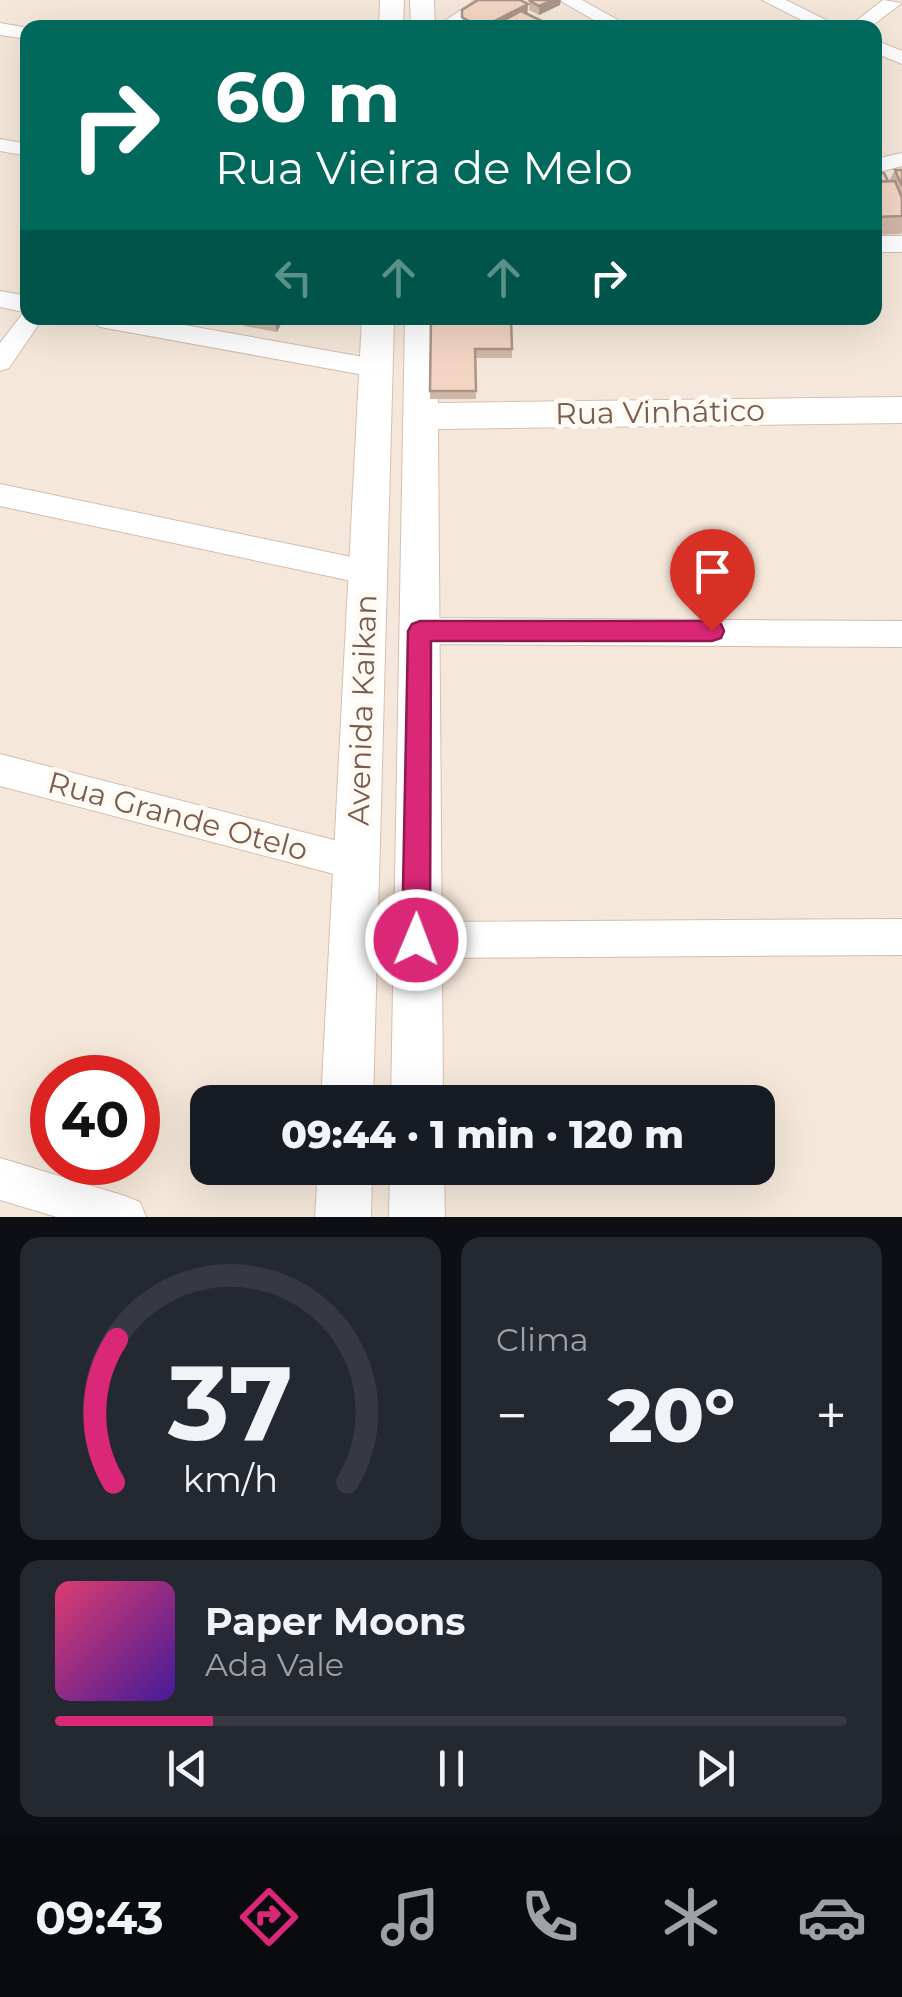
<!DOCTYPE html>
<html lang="pt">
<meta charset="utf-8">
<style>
:root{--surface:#171b24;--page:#242831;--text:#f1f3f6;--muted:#9ea1a6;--line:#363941;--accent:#db2777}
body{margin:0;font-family:Montserrat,sans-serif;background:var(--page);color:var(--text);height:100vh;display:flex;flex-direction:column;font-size:38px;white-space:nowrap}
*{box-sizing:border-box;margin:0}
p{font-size:32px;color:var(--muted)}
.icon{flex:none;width:55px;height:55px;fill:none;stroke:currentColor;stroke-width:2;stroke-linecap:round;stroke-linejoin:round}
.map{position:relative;height:1217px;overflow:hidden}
.drawer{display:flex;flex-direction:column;gap:20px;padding:20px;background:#0d0f14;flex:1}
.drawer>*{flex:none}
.top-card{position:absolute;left:20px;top:20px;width:862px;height:305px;border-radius:20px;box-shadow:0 10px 40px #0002;background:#00695c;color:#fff;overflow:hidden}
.speed{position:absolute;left:30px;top:1055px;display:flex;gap:20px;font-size:50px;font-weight:700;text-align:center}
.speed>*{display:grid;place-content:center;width:130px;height:130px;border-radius:50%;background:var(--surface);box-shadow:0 10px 40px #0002;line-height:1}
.speed .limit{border:15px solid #d22;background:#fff;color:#111}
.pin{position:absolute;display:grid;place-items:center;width:85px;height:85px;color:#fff;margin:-102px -42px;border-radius:50% 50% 50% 0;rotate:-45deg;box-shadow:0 0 10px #0007}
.pin .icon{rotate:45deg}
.me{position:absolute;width:110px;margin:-55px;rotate:1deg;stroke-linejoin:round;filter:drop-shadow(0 0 8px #0008)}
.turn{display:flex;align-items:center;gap:35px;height:210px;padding:0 30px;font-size:45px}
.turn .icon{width:130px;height:130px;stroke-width:2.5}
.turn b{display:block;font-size:70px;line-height:85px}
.lanes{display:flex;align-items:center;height:95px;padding:0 30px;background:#0003;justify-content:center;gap:50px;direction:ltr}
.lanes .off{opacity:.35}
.big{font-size:75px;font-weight:800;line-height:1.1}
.drawer .tile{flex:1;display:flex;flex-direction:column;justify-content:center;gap:15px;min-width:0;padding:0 35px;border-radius:20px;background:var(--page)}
.drawer .dial{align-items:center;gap:0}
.dial svg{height:260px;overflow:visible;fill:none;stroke:var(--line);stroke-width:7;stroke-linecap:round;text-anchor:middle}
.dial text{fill:var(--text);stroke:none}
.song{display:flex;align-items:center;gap:30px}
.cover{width:120px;height:120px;border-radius:15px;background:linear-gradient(135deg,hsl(340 70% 55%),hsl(260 70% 35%))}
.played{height:10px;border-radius:5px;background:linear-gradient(90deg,var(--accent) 20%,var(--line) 20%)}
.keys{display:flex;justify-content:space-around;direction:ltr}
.heat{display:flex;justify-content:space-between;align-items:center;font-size:55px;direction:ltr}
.drawer .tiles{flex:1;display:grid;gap:20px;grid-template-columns:1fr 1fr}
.tile:last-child{grid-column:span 2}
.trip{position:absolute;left:190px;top:1085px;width:585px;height:100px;border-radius:20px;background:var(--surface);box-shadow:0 10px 40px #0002;font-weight:800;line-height:100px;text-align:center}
.dock{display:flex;height:160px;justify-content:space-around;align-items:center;background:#090b0e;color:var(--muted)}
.dock .icon{width:70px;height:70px}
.dock .current{color:var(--accent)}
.dock b{font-size:45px;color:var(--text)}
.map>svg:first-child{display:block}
.residential{fill:#f5e8da;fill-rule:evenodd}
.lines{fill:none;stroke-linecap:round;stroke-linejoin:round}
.street-casing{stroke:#d1beb0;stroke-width:2}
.secondary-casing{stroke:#d6c0b0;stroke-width:2}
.street{fill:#fff;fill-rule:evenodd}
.secondary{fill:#fff;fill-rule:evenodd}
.wall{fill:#d1b7a8}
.shaded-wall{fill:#aa9588}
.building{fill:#f3d5c3;stroke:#aa9588;stroke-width:2.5}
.route{fill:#db2777;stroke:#8e194d;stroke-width:2.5}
.labels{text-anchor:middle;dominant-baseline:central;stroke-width:10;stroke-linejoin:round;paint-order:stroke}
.street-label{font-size:30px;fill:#7a5c4d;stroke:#fffaf3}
</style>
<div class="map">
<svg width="902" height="1217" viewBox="0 0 902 1217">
<rect width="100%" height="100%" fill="#fdf6ec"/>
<path class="residential" d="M0,0H902V1217H0ZM28,28H875V318H28ZM52,1078H138V1162H52ZM208,1102H758V1168H208Z"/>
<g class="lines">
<g class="street-casing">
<g id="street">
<polygon points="476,0 498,0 457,28 434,28"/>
<polygon points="559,0 582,0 632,28 608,28"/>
<polygon points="762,0 786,0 842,28 817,28"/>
<polygon points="883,0 902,3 869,28 847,28"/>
<polygon points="0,23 28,28 28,39 0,35"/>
<polygon points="875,40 902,51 902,64 875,53"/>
<polygon points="0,139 28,144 28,156 0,151"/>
<polygon points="902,153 902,166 875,173 875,159"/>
<rect x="875" y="236" width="27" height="16"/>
<polygon points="0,291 28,296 28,318 43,318 9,368 0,371 0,343 24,312 0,307"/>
<polygon points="88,318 145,318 375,359 384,361 388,368 384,375 375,377 100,327"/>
<polygon points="0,484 366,560 376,563 381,572 376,581 366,584 0,506"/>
<polygon points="420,618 902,621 902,647 420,644 409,640 405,631 409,622"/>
<polygon points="0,754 357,846 369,851 374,863 369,875 357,880 0,786"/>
<polygon points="902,919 902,955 416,958 403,953 398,940 403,927 416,922"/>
<polygon points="0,1158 125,1196 140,1202 146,1217 57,1217 0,1200"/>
</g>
</g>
<g class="secondary-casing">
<g id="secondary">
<polygon points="380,0 404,0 403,28 379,28"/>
<polygon points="410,0 434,0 435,28 411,28"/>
<polygon points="362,318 394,318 373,1102 321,1102"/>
<polygon points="405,318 437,318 438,403 902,397 902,423 438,429 443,1102 391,1102"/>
<polygon points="318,1168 372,1168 371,1217 315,1217"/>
<polygon points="390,1168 444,1168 445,1217 389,1217"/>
</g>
</g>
<use href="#street" class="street"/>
<use href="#secondary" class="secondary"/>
</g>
<g class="wall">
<polygon points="530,1 560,5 539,15 529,10"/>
<polygon points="462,10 527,14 548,24 548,28 462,28"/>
<polygon points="895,170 902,170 902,231 901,234 875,235 875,173 889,181"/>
<polygon points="242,318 284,318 277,332 244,326"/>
<polygon points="431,318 512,349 512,358 475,358 476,399 430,399"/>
</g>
<g class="shaded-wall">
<polygon points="551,0 561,0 560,5 539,15 539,6"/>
<polygon points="528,4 527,22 497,24 497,28 482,28"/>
<polygon points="278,318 284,318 277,332 275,323"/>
</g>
<g class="building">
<polygon points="478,0 520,0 528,4 481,28 462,17 462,10"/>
<polygon points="532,0 549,0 551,1 539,6 530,1"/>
<polygon points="521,11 548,24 542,28 504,28 497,24"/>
<polygon points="588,21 602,28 576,28"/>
<polygon points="895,170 902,170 902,186"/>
<polygon points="875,173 884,173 888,181 875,182"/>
<polygon points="895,181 902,198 902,216 875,217 875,182"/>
<polygon points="244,318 278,318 275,323"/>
<polygon points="431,318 511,318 512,349 475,349 476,391 430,391"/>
</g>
<polygon class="route" points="420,621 712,621 721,624 724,631 721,638 712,641 431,641 430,940 426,950 416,954 406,950 402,940 408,631 412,624"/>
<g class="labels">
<g class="street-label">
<text transform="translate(660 412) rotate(-1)">Rua Vinhático</text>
<text transform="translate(362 710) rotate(-88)">Avenida Kaikan</text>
<text transform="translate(178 816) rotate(15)">Rua Grande Otelo</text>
</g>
</g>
</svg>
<div class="speed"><div class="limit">40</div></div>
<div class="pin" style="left:712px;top:631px;background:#d93025"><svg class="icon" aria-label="arrive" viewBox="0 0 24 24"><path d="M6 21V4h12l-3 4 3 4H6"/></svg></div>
<svg class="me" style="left:416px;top:940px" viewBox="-20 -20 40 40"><circle r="17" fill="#db2777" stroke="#fff" stroke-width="3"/><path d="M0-11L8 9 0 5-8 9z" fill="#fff"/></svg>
<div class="trip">09:44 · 1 min · 120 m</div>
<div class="top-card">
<div class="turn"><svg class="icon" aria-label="right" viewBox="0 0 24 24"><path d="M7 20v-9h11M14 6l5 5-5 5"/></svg><div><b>60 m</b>Rua Vieira de Melo</div></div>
<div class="lanes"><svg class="icon off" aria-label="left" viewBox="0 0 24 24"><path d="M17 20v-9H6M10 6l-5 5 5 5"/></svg><svg class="icon off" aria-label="ahead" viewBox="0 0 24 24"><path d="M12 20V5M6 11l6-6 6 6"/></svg><svg class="icon off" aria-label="ahead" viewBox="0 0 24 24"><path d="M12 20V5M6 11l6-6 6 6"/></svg><svg class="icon" aria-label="right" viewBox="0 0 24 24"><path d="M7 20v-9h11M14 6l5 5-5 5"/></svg></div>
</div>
</div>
<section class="drawer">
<div class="tiles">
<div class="tile dial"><svg viewBox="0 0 100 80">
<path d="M14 69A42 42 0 1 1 86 69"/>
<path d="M14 69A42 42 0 0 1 15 25" stroke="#db2777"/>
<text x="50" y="56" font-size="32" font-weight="700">37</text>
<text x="50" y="72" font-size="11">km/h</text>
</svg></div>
<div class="tile"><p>Clima</p>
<div class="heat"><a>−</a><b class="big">20°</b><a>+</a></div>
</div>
<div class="tile">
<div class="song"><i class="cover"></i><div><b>Paper Moons</b><p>Ada Vale</p></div></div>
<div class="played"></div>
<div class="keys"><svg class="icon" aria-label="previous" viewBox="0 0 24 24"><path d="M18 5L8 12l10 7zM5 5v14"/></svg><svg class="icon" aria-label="pause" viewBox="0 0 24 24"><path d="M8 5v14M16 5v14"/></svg><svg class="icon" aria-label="next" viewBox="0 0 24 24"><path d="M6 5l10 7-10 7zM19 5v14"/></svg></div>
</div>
</div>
</section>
<nav class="dock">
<b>09:43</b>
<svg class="icon current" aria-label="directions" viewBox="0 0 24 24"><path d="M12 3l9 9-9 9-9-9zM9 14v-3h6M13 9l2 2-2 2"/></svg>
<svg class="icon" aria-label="music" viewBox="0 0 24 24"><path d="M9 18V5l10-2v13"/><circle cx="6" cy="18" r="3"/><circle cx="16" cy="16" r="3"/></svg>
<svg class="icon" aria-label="phone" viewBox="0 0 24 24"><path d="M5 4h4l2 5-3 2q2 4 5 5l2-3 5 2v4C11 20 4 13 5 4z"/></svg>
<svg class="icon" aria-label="climate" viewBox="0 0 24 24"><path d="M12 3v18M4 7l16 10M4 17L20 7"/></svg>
<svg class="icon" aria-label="car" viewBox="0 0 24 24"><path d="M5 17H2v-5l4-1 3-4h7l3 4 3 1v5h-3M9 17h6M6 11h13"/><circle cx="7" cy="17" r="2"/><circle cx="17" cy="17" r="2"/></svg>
</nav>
